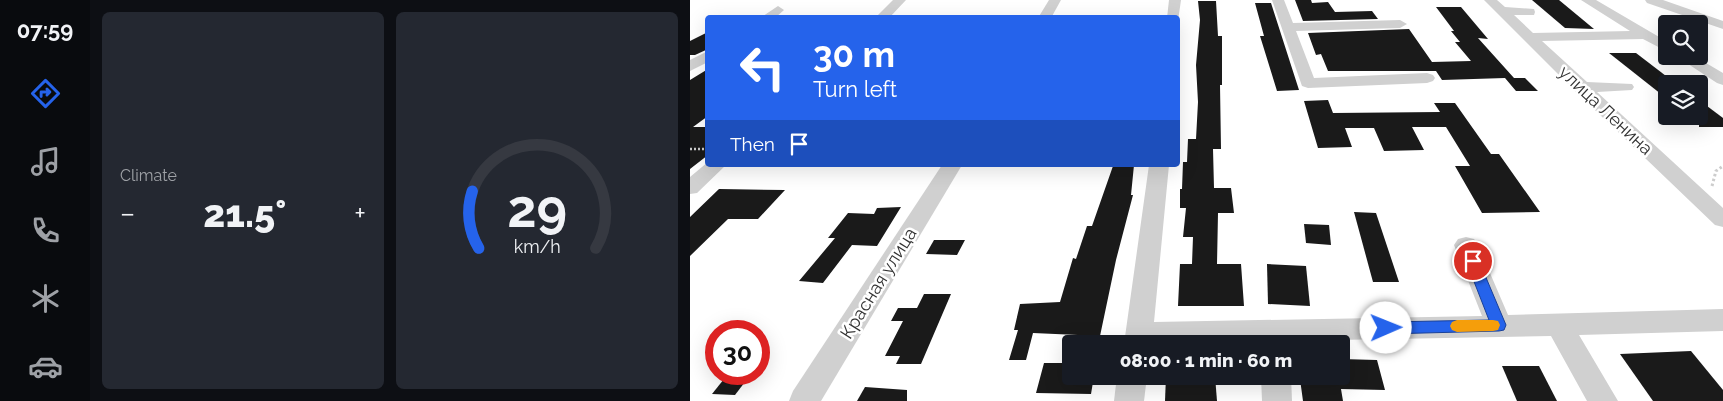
<!DOCTYPE html>
<meta charset="utf-8">
<style>
:root{--surface:#171b24;--page:#242831;--text:#f1f3f6;--muted:#9ea1a6;--line:#363941;--accent:#2563eb}
body{margin:0;font-family:Raleway,sans-serif;background:var(--page);color:var(--text);height:100vh;display:flex;flex-direction:column;font-size:19px;white-space:nowrap}
*{box-sizing:border-box;margin:0}
p{font-size:16px;color:var(--muted)}
.icon{flex:none;width:28px;height:28px;fill:none;stroke:currentColor;stroke-width:2;stroke-linecap:round;stroke-linejoin:round}
.map{position:relative;flex:1;overflow:hidden}
.panel{display:flex;flex-direction:column;gap:12px;padding:12px;background:#0d0f14;width:600px}
.panel>*{flex:none}
.top-card{position:absolute;left:15px;top:15px;width:475px;height:152px;border-radius:5px;box-shadow:0 5px 20px #0002;background:#2563eb;color:#fff;overflow:hidden}
.controls{position:absolute;left:968px;top:15px;display:grid;gap:10px}
.controls a{display:grid;place-items:center;width:50px;height:50px;border-radius:5px;background:var(--surface);box-shadow:0 5px 20px #0002;font-size:25px}
.speed{position:absolute;left:15px;top:320px;display:flex;gap:10px;font-size:25px;font-weight:700;text-align:center}
.speed>*{display:grid;place-content:center;width:65px;height:65px;border-radius:50%;background:var(--surface);box-shadow:0 5px 20px #0002;line-height:1}
.speed .limit{border:8px solid #d22;background:#fff;color:#111}
.pin{position:absolute;display:grid;place-items:center;width:42px;height:42px;color:#fff;margin:-21px;border:2px solid #fff;border-radius:50%;box-shadow:0 1px 5px #0007}
.me{position:absolute;width:55px;margin:-28px;rotate:89deg;stroke-linejoin:round;filter:drop-shadow(0 0 4px #0008)}
.turn{display:flex;align-items:center;gap:18px;height:105px;padding:0 25px;font-size:22px}
.turn .icon{width:65px;height:65px;stroke-width:2.5}
.turn b{display:block;font-size:35px;line-height:42px}
.then{display:flex;align-items:center;height:48px;padding:0 25px;background:#0003;gap:10px;font-size:19px}
.big{font-size:38px;font-weight:800;line-height:1.1}
.panel .widget{flex:1;display:flex;flex-direction:column;justify-content:center;gap:8px;min-width:0;padding:0 18px;border-radius:8px;background:var(--page)}
.panel .dial{align-items:center;gap:0}
.dial svg{height:130px;overflow:visible;fill:none;stroke:var(--line);stroke-width:7;stroke-linecap:round;text-anchor:middle}
.dial text{fill:var(--text);stroke:none}
.heat{display:flex;justify-content:space-between;align-items:center;font-size:28px;direction:ltr}
.panel .tiles{flex:1;display:grid;gap:12px;grid-template-columns:repeat(2,1fr)}
.trip{position:absolute;left:372px;top:335px;width:288px;height:50px;border-radius:5px;background:var(--surface);box-shadow:0 5px 20px #0002;font-weight:800;line-height:50px;text-align:center}
main{display:flex;flex:1;min-height:0}
.tabs{display:flex;flex-direction:column;width:90px;justify-content:space-around;align-items:center;background:#090b0e;color:var(--muted)}
.tabs .icon{width:35px;height:35px}
.tabs .on{color:var(--accent)}
.tabs b{font-size:22px;color:var(--text)}
.map>svg:first-child{display:block}
.building{fill:#1a1a1a}
.lines{fill:none;stroke-linecap:round;stroke-linejoin:round}
.path-far1{stroke:#cdcdcd;stroke-width:2.5;stroke-dasharray:2 2;stroke-linecap:butt}
.path{stroke:#cdcdcd;stroke-width:3;stroke-dasharray:2.5 2.5;stroke-linecap:butt}
.minor{fill:#d0d0d0;fill-rule:evenodd}
.route{fill:#2563eb;stroke:#184099}
.slow{fill:#f59e0b}
.labels{text-anchor:middle;dominant-baseline:central;stroke-width:5;stroke-linejoin:round;paint-order:stroke}
.street-label{font-size:18px;fill:#333;stroke:#fff}
</style>
<main>
<nav class="tabs">
<b>07:59</b>
<svg class="icon on" aria-label="directions" viewBox="0 0 24 24"><path d="M12 3l9 9-9 9-9-9zM9 14v-3h6M13 9l2 2-2 2"/></svg>
<svg class="icon" aria-label="music" viewBox="0 0 24 24"><path d="M9 18V5l10-2v13"/><circle cx="6" cy="18" r="3"/><circle cx="16" cy="16" r="3"/></svg>
<svg class="icon" aria-label="phone" viewBox="0 0 24 24"><path d="M5 4h4l2 5-3 2q2 4 5 5l2-3 5 2v4C11 20 4 13 5 4z"/></svg>
<svg class="icon" aria-label="climate" viewBox="0 0 24 24"><path d="M12 3v18M4 7l16 10M4 17L20 7"/></svg>
<svg class="icon" aria-label="car" viewBox="0 0 24 24"><path d="M5 17H2v-5l4-1 3-4h7l3 4 3 1v5h-3M9 17h6M6 11h13"/><circle cx="7" cy="17" r="2"/><circle cx="17" cy="17" r="2"/></svg>
</nav>
<section class="panel">
<div class="tiles">
<div class="widget"><p>Climate</p>
<div class="heat"><a>−</a><b class="big">21.5°</b><a>+</a></div>
</div>
<div class="widget dial"><svg viewBox="0 0 100 80">
<path d="M14 69A42 42 0 1 1 86 69"/>
<path d="M14 69A42 42 0 0 1 10 34" stroke="#2563eb"/>
<text x="50" y="56" font-size="32" font-weight="700">29</text>
<text x="50" y="72" font-size="11">km/h</text>
</svg></div>
</div>
</section>
<div class="map">
<svg width="1033" height="401" viewBox="0 0 1033 401">
<rect width="100%" height="100%" fill="#fff"/>
<g class="building">
<polygon points="605,0 621,0 622,3 638,2 645,12 682,11 688,19 613,21"/>
<polygon points="842,0 869,0 904,29 875,28"/>
<polygon points="508,1 526,1 528,36 532,36 532,85 530,85 531,149 523,149 524,188 541,188 544,213 528,213 527,264 551,264 554,306 488,306 490,264 502,264 503,237 493,237 496,208 490,208 490,189 492,189 493,162 497,162 498,139 506,139 508,102 506,65 510,20"/>
<polygon points="565,3 581,3 609,90 587,91 570,36 574,36"/>
<polygon points="746,7 771,7 798,39 788,38 824,78 835,78 848,91 826,91 815,78 752,80 746,71 638,71 631,54 626,55 618,33 719,29 742,62 781,61 765,42 770,42 761,31 764,31"/>
<polygon points="18,32 18,49 5,55 0,55 0,41"/>
<polygon points="919,53 946,53 976,76 976,98"/>
<polygon points="18,69 18,116 3,127 18,127 18,155 0,169 0,80"/>
<polygon points="638,100 643,113 750,112 744,103 765,103 801,154 809,154 850,212 792,213 765,166 780,166 756,127 722,127 734,150 694,151 684,128 655,128 662,147 628,148 614,101"/>
<polygon points="1009,100 1033,118 1033,127 1009,127"/>
<polygon points="444,165 441,195 443,195 426,260 410,336 343,333 336,360 319,360 328,330 324,330 330,304 370,302 383,258 386,259 397,226 402,226 423,166"/>
<polygon points="29,189 95,190 68,219 38,219 0,256 0,217"/>
<polygon points="211,207 187,246 162,245 133,283 109,281 145,238 138,238 158,213 184,214 187,208"/>
<polygon points="664,212 686,213 709,282 683,282"/>
<polygon points="614,224 639,225 641,245 616,243"/>
<polygon points="244,240 275,240 267,255 236,254"/>
<polygon points="577,264 616,266 620,306 578,304"/>
<polygon points="234,294 261,294 231,364 206,364 210,356 195,356 213,321 201,321 208,308 227,308"/>
<polygon points="1001,351 1033,390 1033,401 963,401 930,354"/>
<polygon points="651,359 687,360 695,390 651,389 653,401 613,401 610,379 645,379 645,376 651,376"/>
<polygon points="354,363 381,363 381,376 404,376 401,394 346,393"/>
<polygon points="812,366 849,366 867,401 827,401"/>
<polygon points="38,374 61,374 45,395 22,394"/>
<polygon points="476,376 525,376 527,401 475,401"/>
<polygon points="175,387 217,390 217,401 167,401"/>
</g>
<g class="lines">
<polyline class="path-far1" points="0,149 18,149"/>
<polyline class="path" points="1022,186 1026,171 1033,166"/>
<g class="minor">
<polygon points="203,0 216,0 199,18 185,18"/>
<polygon points="359,0 371,0 361,18 348,18"/>
<polygon points="479,0 491,0 488,21 488,18 477,18"/>
<polygon points="582,0 594,0 603,23 710,20 717,24 710,28 606,31 624,78 737,73 743,75 745,78 743,81 737,83 618,88 612,86"/>
<polygon points="794,0 807,0 815,7 844,9 845,12 844,15 824,15 843,33 940,31 891,0 906,0 976,41 976,51 953,39 852,41 897,82 942,84 944,87 942,90 907,92 1033,208 1033,227 1025,225 884,90"/>
<polygon points="955,0 973,0 1033,21 1033,29 957,3"/>
<polygon points="88,6 94,10 85,18 70,18"/>
<polygon points="18,51 18,62 0,71 0,60"/>
<polygon points="986,56 1004,56 1033,73 1033,85 1027,83"/>
<polygon points="18,162 18,165 36,165 7,193 0,194 0,177"/>
<polygon points="252,165 272,165 131,401 99,401 103,391"/>
<polygon points="459,165 479,165 464,322 792,316 764,245 768,239 776,237 784,239 788,245 818,315 1033,309 1033,331 889,335 928,401 897,401 861,336 434,344"/>
<polygon points="427,376 457,376 454,401 424,401"/>
<polygon points="571,376 601,376 602,401 572,401"/>
</g>
</g>
<polygon class="route" points="783,256 787,257 789,261 816,325 814,330 809,331 696,334 691,332 689,328 691,324 696,322 799,320 776,261 778,257"/>
<polygon class="slow" points="767,320 803,320 808,321 810,325 808,330 803,331 767,332 762,330 760,326 762,322"/>
<g class="labels">
<g class="street-label">
<text transform="translate(916 110) rotate(43)">улица Ленина</text>
<text transform="translate(188 283) rotate(-58)">Красная улица</text>
</g>
</g>
</svg>
<div class="controls">
<a><svg class="icon" aria-label="search" viewBox="0 0 24 24"><circle cx="10" cy="10" r="6"/><path d="M15 15l6 6"/></svg></a>
<a><svg class="icon" aria-label="layers" viewBox="0 0 24 24"><path d="M12 4l9 5-9 5-9-5zM3 14l9 5 9-5"/></svg></a>
</div>
<div class="speed"><div class="limit">30</div></div>
<div class="pin" style="left:783px;top:261px;background:#d93025"><svg class="icon" aria-label="arrive" viewBox="0 0 24 24"><path d="M6 21V4h12l-3 4 3 4H6"/></svg></div>
<svg class="me" style="left:696px;top:328px" viewBox="-20 -20 40 40"><circle r="19" fill="#fff"/><path d="M0-13L10 11 0 6-10 11z" fill="#2563eb"/></svg>
<div class="trip">08:00 · 1 min · 60 m</div>
<div class="top-card">
<div class="turn"><svg class="icon" aria-label="left" viewBox="0 0 24 24"><path d="M17 20v-9H6M10 6l-5 5 5 5"/></svg><div><b>30 m</b>Turn left</div></div>
<div class="then">Then<svg class="icon" aria-label="arrive" viewBox="0 0 24 24"><path d="M6 21V4h12l-3 4 3 4H6"/></svg></div>
</div>
</div>
</main>
